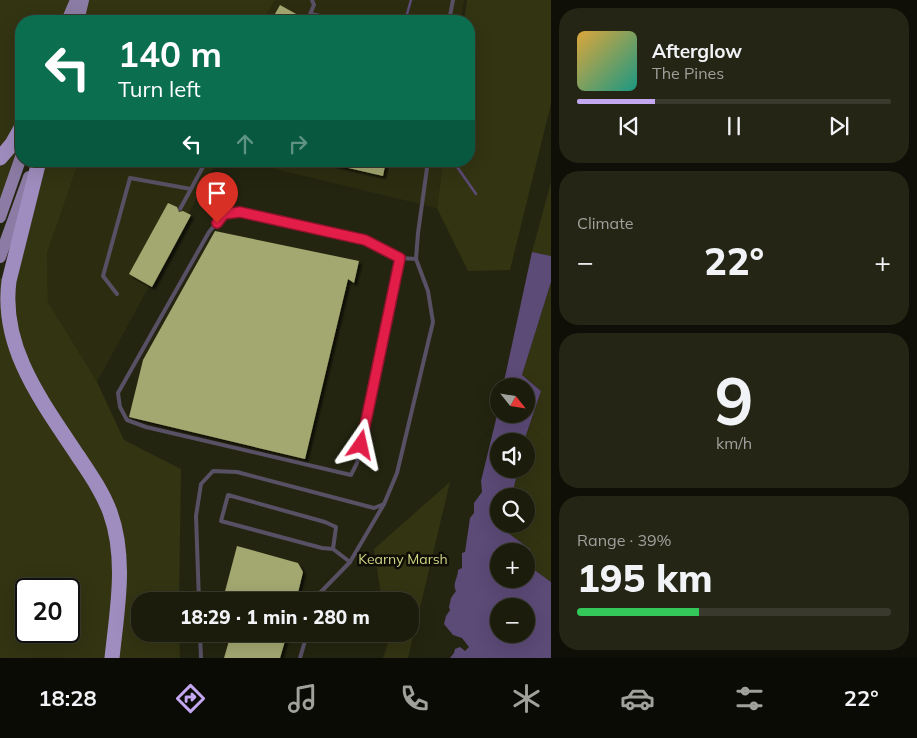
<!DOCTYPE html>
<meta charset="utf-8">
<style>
:root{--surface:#1b1c0c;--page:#242515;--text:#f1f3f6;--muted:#a0a19d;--line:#393a2d;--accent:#c4a7f1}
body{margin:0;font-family:Mulish,sans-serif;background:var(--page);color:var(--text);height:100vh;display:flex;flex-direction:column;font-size:19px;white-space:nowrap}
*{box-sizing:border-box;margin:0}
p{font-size:16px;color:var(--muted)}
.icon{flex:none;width:28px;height:28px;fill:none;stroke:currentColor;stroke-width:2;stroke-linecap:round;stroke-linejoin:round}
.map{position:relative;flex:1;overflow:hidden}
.details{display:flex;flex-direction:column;gap:8px;padding:8px;background:#0f0f07;width:366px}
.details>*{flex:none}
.top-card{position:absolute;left:15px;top:15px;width:460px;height:152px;border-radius:20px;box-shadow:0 5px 20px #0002,0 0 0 1px var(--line);background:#0b6e4f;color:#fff;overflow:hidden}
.needle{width:32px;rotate:120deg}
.fabs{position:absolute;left:490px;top:378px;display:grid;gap:10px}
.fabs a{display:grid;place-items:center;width:45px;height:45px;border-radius:50%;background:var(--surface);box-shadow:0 5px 20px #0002,0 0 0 1px var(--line);font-size:25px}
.speed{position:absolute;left:15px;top:578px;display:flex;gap:10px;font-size:25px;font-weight:700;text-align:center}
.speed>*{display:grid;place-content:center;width:65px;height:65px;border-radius:50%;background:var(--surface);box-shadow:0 5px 20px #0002,0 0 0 1px var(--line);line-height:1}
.speed .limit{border:2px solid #111;border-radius:8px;background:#fff;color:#111}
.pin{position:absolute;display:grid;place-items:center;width:42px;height:42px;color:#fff;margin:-51px -21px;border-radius:50% 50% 50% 0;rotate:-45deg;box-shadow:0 0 5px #0007}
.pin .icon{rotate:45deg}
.me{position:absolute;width:55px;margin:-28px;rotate:11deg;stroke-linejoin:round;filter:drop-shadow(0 0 4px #0008)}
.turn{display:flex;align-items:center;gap:18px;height:105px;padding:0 20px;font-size:22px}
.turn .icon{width:65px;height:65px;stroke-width:2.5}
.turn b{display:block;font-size:35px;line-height:42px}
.lanes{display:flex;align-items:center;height:48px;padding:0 20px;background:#0003;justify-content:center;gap:25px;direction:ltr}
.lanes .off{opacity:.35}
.big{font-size:38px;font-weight:800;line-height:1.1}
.details .tile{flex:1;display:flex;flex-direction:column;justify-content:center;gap:8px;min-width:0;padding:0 18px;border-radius:20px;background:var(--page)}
.details .dial{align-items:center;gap:0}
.dial b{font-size:65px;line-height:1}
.song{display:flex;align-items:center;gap:15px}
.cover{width:60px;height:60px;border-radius:8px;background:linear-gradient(135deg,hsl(40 70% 55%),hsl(170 70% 35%))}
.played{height:5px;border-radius:2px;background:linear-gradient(90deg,var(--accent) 25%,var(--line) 25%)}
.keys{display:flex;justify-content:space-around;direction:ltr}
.heat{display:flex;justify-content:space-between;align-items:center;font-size:28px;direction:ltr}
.charge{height:8px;border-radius:4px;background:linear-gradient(90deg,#34c759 39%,var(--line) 0)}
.trip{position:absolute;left:131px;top:592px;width:288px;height:50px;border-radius:20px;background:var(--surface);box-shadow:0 5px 20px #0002,0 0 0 1px var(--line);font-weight:800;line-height:50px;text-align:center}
.tabs{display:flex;height:80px;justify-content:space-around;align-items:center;background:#0b0b05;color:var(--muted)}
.tabs .icon{width:35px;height:35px}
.tabs .current{color:var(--accent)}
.tabs b{font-size:22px;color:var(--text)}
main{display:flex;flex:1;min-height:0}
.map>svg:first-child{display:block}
.built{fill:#2c2d10}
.green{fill:#323412;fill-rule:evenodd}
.water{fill:#5c4a77;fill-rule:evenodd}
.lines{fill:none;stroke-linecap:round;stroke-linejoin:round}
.stream{stroke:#5c4a77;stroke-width:2.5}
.building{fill:#a3a76f;filter:url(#shadow)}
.lane{stroke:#585064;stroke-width:4}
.primary{stroke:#8c7ca5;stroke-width:12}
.highway{stroke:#a08dbf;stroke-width:15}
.route-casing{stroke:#92132f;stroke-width:12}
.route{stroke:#e11d48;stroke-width:9}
.labels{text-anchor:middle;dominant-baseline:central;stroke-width:5;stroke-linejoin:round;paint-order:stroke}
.park-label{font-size:14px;fill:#d0d482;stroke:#0d0d05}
</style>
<main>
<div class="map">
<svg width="551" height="658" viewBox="0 0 551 658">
<defs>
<filter id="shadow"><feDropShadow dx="3" dy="3" stdDeviation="1" flood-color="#0009"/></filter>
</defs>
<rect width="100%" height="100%" fill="#242510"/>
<g class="built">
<polygon points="275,0 464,0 461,21 263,21"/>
<polygon points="79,161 217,161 97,382 48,302 47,253"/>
<polygon points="241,161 443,161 437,208"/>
</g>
<g class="green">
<polygon points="0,0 73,0 67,21 21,21 21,157 0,217"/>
<polygon points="86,0 275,0 263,21 78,21"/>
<polygon points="467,0 551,0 551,104 510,270 468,271 437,208 443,161 469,161 469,21 464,21"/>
<path d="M39,161H79L47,253L48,302L97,382L124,440L181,469L179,601H140V634H179L180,658H0V278L9,281ZM26,589H69V631H26Z"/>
<polygon points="551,182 551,256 532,252"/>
<polygon points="551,282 551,582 532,569 530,549 504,530 505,524 526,524 526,496 512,496 518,469 526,469 526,441 524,441 541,391 522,375"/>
<polygon points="450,482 408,658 383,658 388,643 386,634 410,634 410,601 382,601 374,549"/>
</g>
<path class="water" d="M532,252L551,256V282L522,375L541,391L524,441H499V469H518L512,496H499V524H505L504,530L530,549L533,569L551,582V658H450L454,653L455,649L460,647L465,651L469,647L462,638L453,635L444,624L446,616L450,610L449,607L451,598L456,591C452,584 458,578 458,570L462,568V553L465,552L470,518L474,513V503L482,492L481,481L499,407V414H526V386H503ZM499,551H526V579H499ZM526,606V634H499V606Z"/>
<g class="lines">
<g class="stream">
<polyline points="405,21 411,0"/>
<polyline points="453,161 476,194"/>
</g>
</g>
<g class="building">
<polygon points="280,5 298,15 294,21 271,21"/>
<polygon points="331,161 386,161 383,176 331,164"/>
<polygon points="168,203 177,207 179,212 183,211 191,215 152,287 129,274"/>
<polygon points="215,231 359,261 354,283 348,279 305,459 129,417 143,360"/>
<polygon points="237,546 298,563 303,572 296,601 231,601 223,599"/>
<polygon points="231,634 287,634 280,658 224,658"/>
</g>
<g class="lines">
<g class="lane">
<polyline points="311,14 343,21"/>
<polyline points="307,21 314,5 312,0"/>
<polyline points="449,21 453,0"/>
<polyline points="180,209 191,189"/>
<polyline points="400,258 357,463 351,475 146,427 127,420 120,407 118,393 209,232 224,214 240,212 274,219 365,240 400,258 416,259"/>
<polyline points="117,294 103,276 130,178 191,189 206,161"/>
<polyline points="333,549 336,527 325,522 228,495 221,521 322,548 333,549 350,562"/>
<polyline points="199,601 196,516 201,484 213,471 237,472 374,508 384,504"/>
<polyline points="315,601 316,597 350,562 384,504 397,473 433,322 428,291 416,259 418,233 428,161"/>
<polyline points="200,634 201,658"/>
<polyline points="300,658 307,634"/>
</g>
<g class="primary">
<polyline points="67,21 76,0"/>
<polyline points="78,21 83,0"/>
<polyline points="0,217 21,157"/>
<polyline points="0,257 29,177"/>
</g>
<g class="highway">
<polyline points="0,158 12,144 21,128"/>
<path d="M39,161L9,281C0,348 43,403 78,456C90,474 102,491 110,512C127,559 117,610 112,658"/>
</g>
</g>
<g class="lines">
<g class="route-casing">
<polyline id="route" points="217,223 224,214 240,212 365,240 400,258 361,445"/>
</g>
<use href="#route" class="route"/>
</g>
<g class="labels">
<g class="park-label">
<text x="403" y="559">Kearny Marsh</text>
</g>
</g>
</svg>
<div class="fabs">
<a><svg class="needle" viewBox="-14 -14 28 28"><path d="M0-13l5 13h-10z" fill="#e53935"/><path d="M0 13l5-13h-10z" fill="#a0a19d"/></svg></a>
<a><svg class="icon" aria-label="sound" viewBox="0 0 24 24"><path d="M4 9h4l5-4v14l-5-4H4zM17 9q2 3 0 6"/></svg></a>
<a><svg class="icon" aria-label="search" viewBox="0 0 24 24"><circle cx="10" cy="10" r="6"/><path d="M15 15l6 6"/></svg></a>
<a>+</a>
<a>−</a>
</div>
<div class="speed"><div class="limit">20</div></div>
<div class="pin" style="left:217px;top:223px;background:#d93025"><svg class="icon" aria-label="arrive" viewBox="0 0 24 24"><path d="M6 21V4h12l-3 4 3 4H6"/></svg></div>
<svg class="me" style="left:361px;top:445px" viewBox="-20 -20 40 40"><path d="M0-17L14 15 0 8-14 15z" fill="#e11d48" stroke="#fff" stroke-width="4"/></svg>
<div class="trip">18:29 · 1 min · 280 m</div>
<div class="top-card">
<div class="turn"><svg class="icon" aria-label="left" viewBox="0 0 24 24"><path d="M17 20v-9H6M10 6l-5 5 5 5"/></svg><div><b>140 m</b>Turn left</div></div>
<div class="lanes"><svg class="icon" aria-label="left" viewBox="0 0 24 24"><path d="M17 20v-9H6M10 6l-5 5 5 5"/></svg><svg class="icon off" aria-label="ahead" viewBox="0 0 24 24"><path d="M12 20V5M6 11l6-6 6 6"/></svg><svg class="icon off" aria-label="right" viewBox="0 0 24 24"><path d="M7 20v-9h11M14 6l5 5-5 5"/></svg></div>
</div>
</div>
<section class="details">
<div class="tile">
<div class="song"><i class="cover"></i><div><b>Afterglow</b><p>The Pines</p></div></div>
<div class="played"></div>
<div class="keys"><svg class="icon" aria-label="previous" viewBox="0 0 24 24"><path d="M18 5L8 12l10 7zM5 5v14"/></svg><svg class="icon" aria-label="pause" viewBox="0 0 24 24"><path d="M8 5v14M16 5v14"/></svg><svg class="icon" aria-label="next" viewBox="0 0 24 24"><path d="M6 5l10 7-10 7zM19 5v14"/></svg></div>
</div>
<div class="tile"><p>Climate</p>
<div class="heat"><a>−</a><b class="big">22°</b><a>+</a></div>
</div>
<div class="tile dial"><b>9</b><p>km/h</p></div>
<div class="tile"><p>Range · 39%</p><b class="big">195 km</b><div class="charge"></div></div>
</section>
</main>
<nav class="tabs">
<b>18:28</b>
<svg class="icon current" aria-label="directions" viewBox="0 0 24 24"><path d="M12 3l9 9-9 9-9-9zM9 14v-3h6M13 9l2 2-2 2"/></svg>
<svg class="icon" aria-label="music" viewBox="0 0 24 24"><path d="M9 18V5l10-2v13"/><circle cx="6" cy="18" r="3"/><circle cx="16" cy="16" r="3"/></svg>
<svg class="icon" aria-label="phone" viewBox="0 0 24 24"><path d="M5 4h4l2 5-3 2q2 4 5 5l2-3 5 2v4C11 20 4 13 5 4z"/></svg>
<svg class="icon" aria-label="climate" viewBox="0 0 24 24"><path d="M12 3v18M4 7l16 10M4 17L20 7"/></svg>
<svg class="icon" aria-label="car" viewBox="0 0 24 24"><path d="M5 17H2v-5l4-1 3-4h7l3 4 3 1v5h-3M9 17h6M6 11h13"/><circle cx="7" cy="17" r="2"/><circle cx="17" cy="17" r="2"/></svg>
<svg class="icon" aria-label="filters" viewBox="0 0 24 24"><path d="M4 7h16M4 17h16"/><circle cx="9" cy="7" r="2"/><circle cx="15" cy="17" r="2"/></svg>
<b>22°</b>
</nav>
